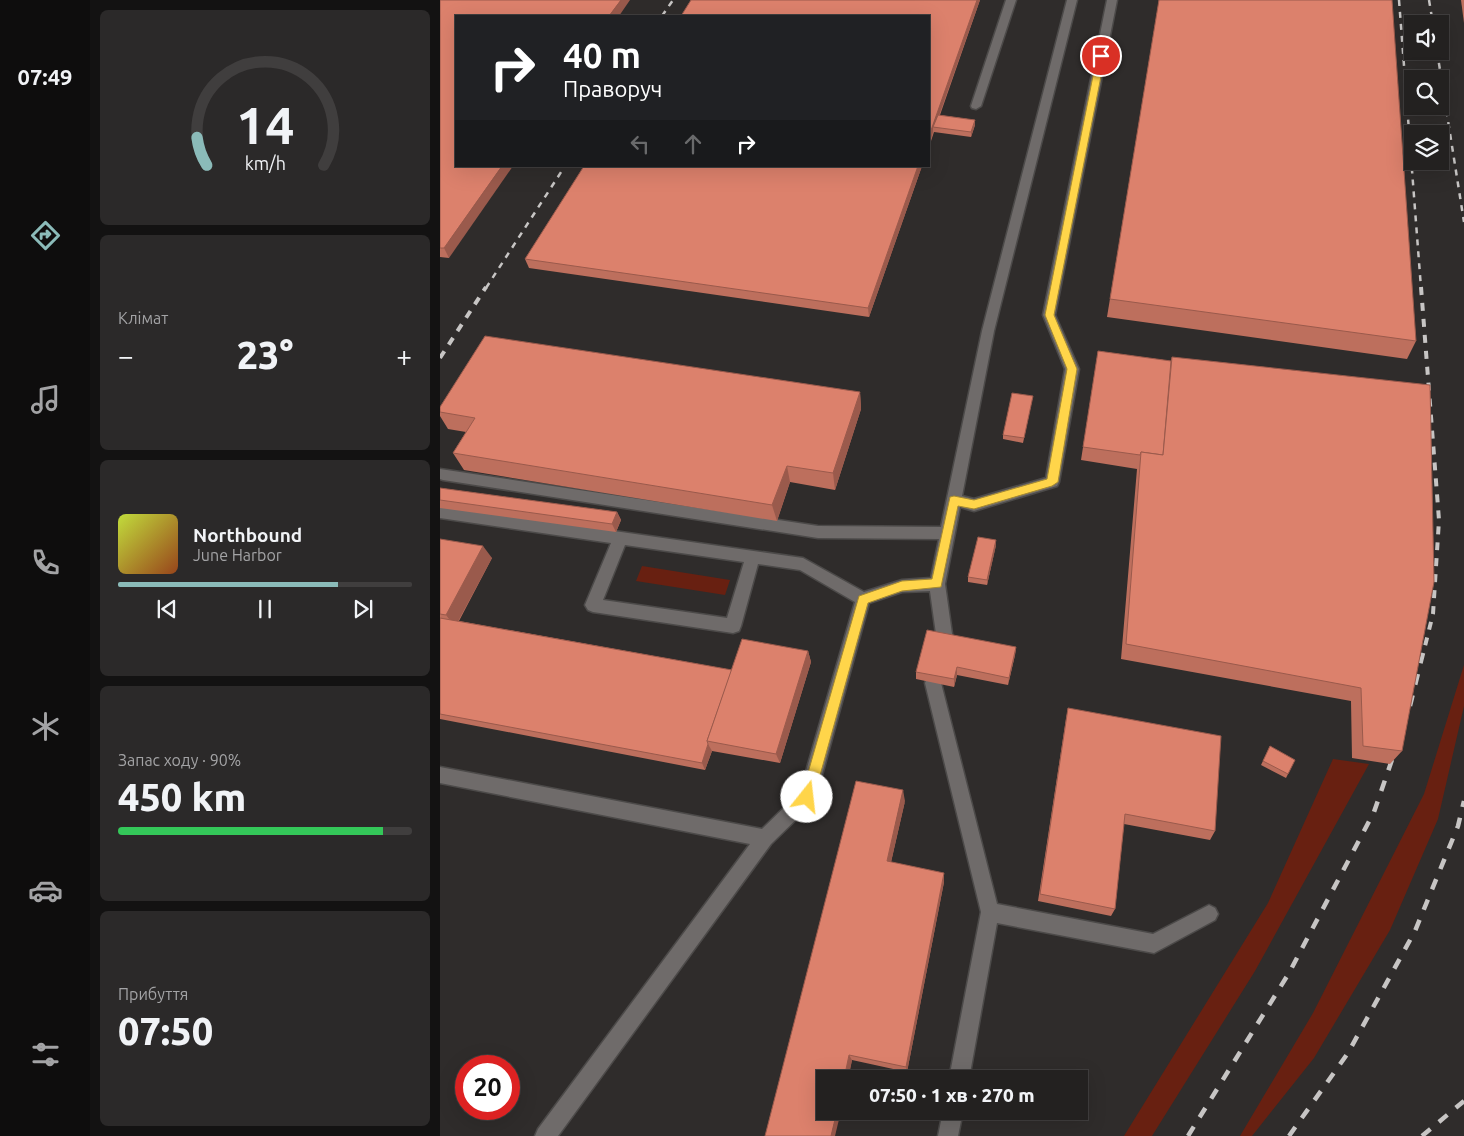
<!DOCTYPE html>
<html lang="uk">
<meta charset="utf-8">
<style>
:root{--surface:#232120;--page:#2b2929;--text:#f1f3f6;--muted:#a3a3a5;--line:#403e3e;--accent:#8bbbb9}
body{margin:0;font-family:Ubuntu,sans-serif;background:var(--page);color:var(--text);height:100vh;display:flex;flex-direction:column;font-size:19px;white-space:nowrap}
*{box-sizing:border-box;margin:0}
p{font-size:16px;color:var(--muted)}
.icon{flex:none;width:28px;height:28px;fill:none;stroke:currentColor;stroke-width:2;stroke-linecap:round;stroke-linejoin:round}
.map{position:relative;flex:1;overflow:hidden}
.side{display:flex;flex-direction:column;gap:10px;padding:10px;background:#131212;width:350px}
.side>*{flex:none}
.hud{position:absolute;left:15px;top:15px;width:475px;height:152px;border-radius:0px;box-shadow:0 5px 20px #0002,0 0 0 1px var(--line);background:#202124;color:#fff;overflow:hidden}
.controls{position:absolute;left:964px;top:15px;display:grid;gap:10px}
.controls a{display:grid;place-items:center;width:45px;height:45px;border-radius:0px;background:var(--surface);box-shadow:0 5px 20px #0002,0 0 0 1px var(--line);font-size:25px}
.speed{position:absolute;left:15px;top:1055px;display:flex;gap:10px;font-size:25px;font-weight:700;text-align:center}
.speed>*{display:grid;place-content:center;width:65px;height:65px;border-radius:50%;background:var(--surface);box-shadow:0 5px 20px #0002,0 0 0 1px var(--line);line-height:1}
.speed .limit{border:8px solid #d22;background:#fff;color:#111}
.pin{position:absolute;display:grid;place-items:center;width:42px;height:42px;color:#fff;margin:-21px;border:2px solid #fff;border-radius:50%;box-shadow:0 1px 5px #0007}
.me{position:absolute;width:55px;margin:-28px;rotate:16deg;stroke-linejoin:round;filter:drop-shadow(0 0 4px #0008)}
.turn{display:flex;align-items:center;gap:18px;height:105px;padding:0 25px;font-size:22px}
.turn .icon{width:65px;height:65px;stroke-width:2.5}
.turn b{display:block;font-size:35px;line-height:42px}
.lanes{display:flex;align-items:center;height:48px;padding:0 25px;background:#0003;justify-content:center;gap:25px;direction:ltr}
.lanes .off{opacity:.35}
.big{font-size:38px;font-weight:800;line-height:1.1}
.side .card{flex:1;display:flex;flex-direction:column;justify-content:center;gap:8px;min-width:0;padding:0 18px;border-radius:8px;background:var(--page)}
.side .dial{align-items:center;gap:0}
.dial svg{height:130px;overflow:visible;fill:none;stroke:var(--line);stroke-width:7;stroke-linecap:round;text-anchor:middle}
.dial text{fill:var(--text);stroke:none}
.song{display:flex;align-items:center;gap:15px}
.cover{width:60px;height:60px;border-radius:8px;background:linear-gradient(135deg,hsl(70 70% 55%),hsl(20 70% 35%))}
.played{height:5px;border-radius:2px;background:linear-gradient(90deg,var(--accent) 75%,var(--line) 75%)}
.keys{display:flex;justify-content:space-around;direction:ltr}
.heat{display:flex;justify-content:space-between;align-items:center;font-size:28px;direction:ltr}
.charge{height:8px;border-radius:4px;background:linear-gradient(90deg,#34c759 90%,var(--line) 0)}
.trip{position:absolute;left:376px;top:1070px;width:272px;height:50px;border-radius:0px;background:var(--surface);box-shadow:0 5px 20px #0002,0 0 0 1px var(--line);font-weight:800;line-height:50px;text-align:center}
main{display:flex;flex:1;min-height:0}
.dock{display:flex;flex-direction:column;width:90px;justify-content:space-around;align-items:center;background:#0e0d0d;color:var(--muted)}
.dock .icon{width:35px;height:35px}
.dock .selected{color:var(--accent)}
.dock b{font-size:22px;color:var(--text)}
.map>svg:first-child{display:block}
.green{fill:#682011}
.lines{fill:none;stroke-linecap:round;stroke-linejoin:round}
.minor-casing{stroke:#4c4a49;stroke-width:3}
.minor{fill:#6f6b6a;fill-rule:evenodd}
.rail-far2{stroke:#c7c5c4;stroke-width:2.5;stroke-dasharray:6 6;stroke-linecap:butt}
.rail-far1{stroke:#c7c5c4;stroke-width:4;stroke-dasharray:8 8;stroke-linecap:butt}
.rail{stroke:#c7c5c4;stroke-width:4.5;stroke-dasharray:11 11;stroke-linecap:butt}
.wall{fill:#bd6f5d}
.shaded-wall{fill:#9a5a4c}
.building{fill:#dc816c;stroke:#9a5a4c}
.route{fill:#ffd54a;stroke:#a68a30}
</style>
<main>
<nav class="dock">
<b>07:49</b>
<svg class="icon selected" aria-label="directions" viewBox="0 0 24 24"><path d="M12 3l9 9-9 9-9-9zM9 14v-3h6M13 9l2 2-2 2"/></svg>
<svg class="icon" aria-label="music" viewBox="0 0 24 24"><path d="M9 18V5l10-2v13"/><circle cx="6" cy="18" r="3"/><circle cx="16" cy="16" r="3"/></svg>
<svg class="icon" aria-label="phone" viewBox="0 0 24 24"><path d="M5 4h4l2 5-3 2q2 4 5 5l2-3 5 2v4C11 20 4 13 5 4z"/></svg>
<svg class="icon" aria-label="climate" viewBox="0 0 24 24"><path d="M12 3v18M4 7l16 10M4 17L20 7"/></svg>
<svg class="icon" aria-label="car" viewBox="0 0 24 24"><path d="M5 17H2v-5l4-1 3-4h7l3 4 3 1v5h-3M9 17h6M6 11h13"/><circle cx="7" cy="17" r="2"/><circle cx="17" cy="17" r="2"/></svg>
<svg class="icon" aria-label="filters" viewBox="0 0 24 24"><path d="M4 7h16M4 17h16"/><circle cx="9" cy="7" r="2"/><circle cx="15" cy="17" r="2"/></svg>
</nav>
<section class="side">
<div class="card dial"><svg viewBox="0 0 100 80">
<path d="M14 69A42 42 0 1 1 86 69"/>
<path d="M14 69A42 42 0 0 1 8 52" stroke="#8bbbb9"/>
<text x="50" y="56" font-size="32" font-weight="700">14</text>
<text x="50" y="72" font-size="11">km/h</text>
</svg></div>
<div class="card"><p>Клімат</p>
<div class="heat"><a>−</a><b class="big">23°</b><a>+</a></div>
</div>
<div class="card">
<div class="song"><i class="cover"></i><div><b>Northbound</b><p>June Harbor</p></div></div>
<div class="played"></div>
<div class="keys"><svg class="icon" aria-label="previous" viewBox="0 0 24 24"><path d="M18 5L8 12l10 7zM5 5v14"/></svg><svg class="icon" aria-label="pause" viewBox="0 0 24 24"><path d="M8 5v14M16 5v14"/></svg><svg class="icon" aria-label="next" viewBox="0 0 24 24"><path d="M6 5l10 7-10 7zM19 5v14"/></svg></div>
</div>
<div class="card"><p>Запас ходу · 90%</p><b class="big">450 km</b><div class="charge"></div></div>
<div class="card"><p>Прибуття</p><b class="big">07:50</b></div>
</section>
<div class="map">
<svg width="1024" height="1136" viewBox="0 0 1024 1136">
<rect width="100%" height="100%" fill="#2f2c2b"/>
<g class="green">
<polygon points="202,566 290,580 285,595 196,581"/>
<polygon points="1024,665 1024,706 998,819 950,930 874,1058 812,1136 800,1136 873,1013 984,794"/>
<polygon points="893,759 929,764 815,971 712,1136 684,1136 828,903"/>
</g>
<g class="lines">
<g class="minor-casing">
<g id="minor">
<polygon points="566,0 576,0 541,106 536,109 532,108 531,106"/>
<path d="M627,0H637L554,331L522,496L534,499L606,478L625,369L603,315L667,0H677L615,315L639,369L619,482L617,486L534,511L520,507L505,584L513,641L511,646L505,648L499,646L497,641L490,591L462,592L429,603L376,797L373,803L331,844L118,1136H95L98,1129L310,844L0,783V767L322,829L360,792L415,602L360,570L318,564L301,626L299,631L293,633L153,612L148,610L145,605L171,543L0,518V506L363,558L424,592L462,580L491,578L499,539L378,538L3,480L0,479V469L378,526L501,527L542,331ZM185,545L304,562L287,618L163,600Z"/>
<polygon points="493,676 499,678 501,683 557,904 713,934 769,905 775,908 778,914 775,920 714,953 557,923 529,1079 509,1079 541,912 485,683 487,678"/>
<polygon points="503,1111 523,1111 518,1136 498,1136"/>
</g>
</g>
<use href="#minor" class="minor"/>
<g class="rail-far2">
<polyline points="959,0 981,288"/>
<polyline points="989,0 993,24"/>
<polyline points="222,16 233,0"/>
<polyline points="997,51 1024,222"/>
<polyline points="46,288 125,166"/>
</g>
<g class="rail-far1">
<polyline points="981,287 999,520 993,614 982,658"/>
<polyline points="0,358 46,287"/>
</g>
<g class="rail">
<polyline points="970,706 982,657"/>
<polyline points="748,1136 849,973 934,812 955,751"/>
<polyline points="849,1136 908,1053 975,931 1018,826 1024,801"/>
<polyline points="982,1136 1024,1101"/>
</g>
</g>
<g class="wall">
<polygon points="0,0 9,258 0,257"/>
<polygon points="540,0 500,115 535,120 535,125 531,137 494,132 489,147 489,16"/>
<polygon points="719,0 976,341 967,359 667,317"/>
<polygon points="1021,0 1024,0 1024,23"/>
<polygon points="482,166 429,317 89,268 85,259"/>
<polygon points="658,351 731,361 732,357 962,751 950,764 912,758 911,701 681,659 697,469 641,460"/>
<polygon points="420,392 421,409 395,490 350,482 337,521 24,470 13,453 26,432 8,429 0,416 0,407"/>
<polygon points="593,396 583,443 563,439 563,435"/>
<polygon points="0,488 177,512 181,520 176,532 0,508"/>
<polygon points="0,539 52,558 19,621 292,670 368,651 371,662 340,763 272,751 265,770 0,719"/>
<polygon points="556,545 547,585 528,582 528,577"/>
<polygon points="576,647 575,655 568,685 517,675 514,687 476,679 476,672"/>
<polygon points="628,708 775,831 770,840 684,824 675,909 671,916 598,901 626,719"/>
<polygon points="830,746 848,774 846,778 821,765"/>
<polygon points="465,801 451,862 504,873 504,882 467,1072 412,1060 408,1079 385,1079 325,1136"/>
</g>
<g class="shaded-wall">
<polygon points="181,0 190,0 179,16 169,16"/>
<polygon points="537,0 540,0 495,127 493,127 493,132 489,147 489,136"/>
<polygon points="535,120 535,125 531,137 531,132"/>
<polygon points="62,166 73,166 9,258 4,248"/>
<polygon points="478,166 482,166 429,317 428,308"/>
<polygon points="420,392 421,409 395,490 393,473"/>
<polygon points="347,466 350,482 337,521 332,505"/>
<polygon points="177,512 181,520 176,532 172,524"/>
<polygon points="556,540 556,545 547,585 547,580"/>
<polygon points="43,546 52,558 15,627 6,615"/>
<polygon points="576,647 575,655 568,685 569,678"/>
<polygon points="368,651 371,662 340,763 336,754"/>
<polygon points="517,667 517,675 514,687 514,679"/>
<polygon points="268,744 272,751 265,770 262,763"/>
<polygon points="463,790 465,801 449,871 447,861"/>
<polygon points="504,873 504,882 467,1072 466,1067"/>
<polygon points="409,1055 412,1060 408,1079 404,1079"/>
<polygon points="397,1111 401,1111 395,1136 391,1136"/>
</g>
<g class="building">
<polygon points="0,0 181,0 169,16 16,16 16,166 62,166 4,248 0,248"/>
<polygon points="251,0 537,0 489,136 489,16 241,16"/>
<polygon points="719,0 952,0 976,341 670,299"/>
<polygon points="498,115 535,120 531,132 493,127"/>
<polygon points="144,166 478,166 428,308 85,259"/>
<polygon points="45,336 420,392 393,473 347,466 332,505 13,453 35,418 0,412 0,407"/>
<polygon points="658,351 731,361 723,455 701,452 700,455 643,447"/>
<polygon points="732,357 990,385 994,582 962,751 923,746 921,688 686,644 701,452 723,455"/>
<polygon points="572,393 593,396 584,438 563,435"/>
<polygon points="0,488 177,512 172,524 0,500"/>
<polygon points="538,537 556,540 547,580 528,577"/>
<polygon points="0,539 43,546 6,615 0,614"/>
<polygon points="0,618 292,670 267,741 268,744 262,763 0,714"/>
<polygon points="487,630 576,647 569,678 517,667 514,679 476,672"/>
<polygon points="302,639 368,651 336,754 267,741"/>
<polygon points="628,708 781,736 775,831 685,814 675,909 600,894"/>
<polygon points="830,746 855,760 848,774 823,761"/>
<polygon points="416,781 463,790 447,861 504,873 466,1067 409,1055 404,1079 385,1079 385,1111 397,1111 391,1136 325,1136"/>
</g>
<polygon class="route" points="661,53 665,56 614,315 637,369 618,482 612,486 534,509 518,506 501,587 462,591 428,603 374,797 372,801 367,803 363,801 361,797 419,596 462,581 492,579 510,497 514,496 534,500 607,479 627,369 605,315 657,56"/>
</svg>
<div class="controls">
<a><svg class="icon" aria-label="sound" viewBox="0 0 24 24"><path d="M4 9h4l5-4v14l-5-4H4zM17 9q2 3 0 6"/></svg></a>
<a><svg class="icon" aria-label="search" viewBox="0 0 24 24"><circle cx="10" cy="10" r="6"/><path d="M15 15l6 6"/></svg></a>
<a><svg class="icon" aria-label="layers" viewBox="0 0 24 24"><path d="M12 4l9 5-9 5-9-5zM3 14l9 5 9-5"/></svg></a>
</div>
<div class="speed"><div class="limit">20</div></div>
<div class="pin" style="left:661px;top:56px;background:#d93025"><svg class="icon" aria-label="arrive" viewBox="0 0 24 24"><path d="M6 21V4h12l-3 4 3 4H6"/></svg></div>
<svg class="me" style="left:367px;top:797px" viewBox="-20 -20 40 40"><circle r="19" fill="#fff"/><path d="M0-13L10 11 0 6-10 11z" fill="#ffd54a"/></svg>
<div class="trip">07:50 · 1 хв · 270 m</div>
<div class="hud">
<div class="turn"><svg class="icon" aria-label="right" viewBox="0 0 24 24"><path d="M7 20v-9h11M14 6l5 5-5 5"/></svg><div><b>40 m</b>Праворуч</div></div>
<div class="lanes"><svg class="icon off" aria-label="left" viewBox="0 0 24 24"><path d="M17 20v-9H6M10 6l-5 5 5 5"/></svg><svg class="icon off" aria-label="ahead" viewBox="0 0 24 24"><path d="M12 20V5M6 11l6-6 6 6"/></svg><svg class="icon" aria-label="right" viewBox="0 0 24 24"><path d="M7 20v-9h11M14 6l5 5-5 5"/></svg></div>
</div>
</div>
</main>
